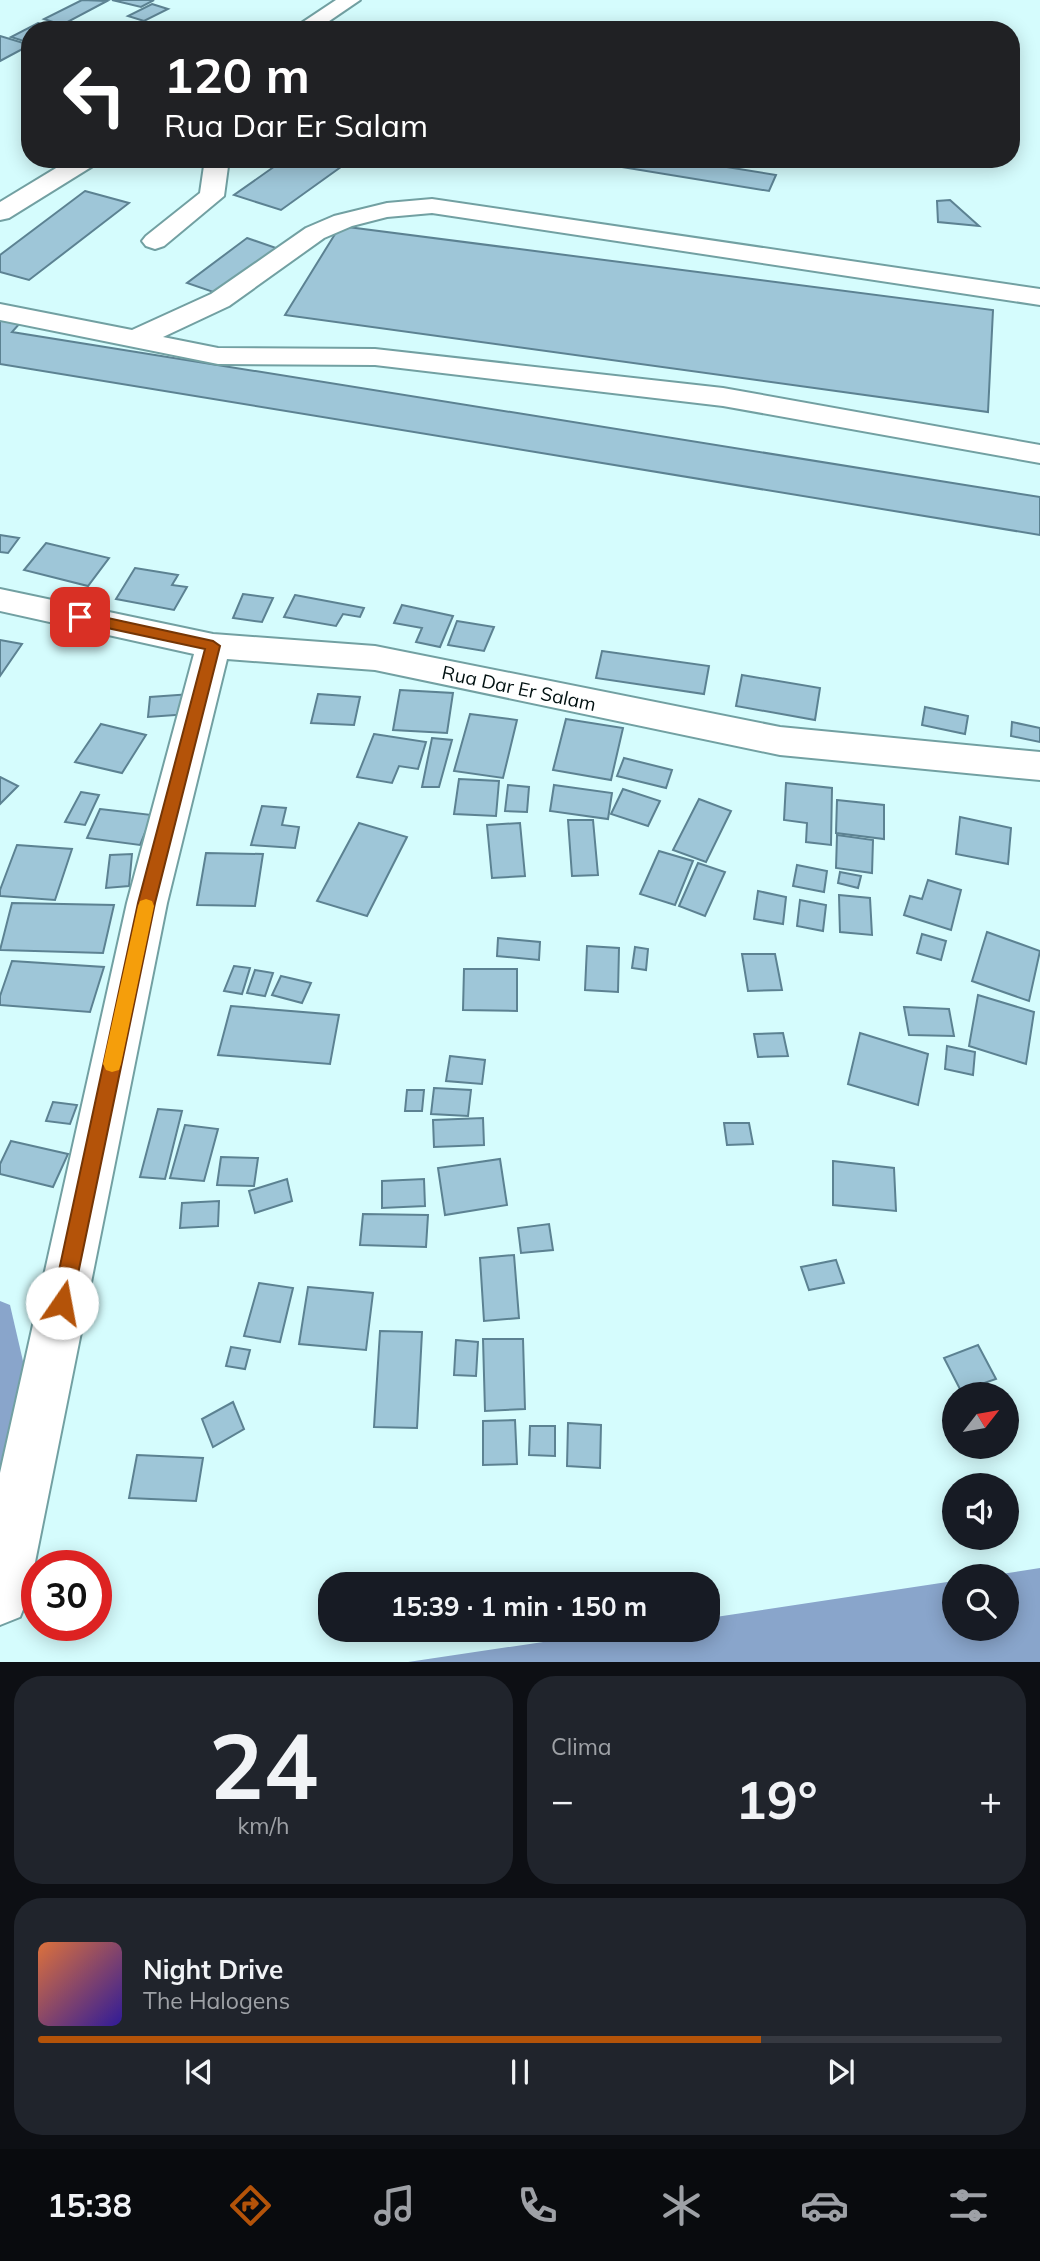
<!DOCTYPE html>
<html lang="pt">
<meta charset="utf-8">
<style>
:root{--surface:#171b24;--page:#20242c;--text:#f1f3f6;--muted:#9ea1a6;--line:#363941;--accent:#b45309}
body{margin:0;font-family:Mulish,sans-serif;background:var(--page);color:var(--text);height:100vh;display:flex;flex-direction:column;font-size:26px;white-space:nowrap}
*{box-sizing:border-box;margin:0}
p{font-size:23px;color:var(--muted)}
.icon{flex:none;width:38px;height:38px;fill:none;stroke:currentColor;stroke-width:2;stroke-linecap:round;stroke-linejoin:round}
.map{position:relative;height:1662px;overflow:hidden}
.panel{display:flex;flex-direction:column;gap:14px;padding:14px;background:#0d0f14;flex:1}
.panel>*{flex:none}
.guide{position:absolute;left:21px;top:21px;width:999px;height:147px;border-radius:28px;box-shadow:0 4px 18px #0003;background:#202124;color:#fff;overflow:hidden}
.needle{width:46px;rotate:59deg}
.buttons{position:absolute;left:942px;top:1382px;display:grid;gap:14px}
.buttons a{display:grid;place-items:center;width:77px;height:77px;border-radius:50%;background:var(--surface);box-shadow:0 4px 18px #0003;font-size:35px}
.speed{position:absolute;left:21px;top:1550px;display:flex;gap:14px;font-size:35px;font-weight:700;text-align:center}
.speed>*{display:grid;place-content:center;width:91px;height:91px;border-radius:50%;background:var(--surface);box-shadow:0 4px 18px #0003;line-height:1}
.speed .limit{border:10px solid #d22;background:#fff;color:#111}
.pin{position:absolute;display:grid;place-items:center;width:60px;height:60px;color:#fff;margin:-30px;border-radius:14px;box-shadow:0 4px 10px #0006}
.me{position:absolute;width:77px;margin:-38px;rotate:12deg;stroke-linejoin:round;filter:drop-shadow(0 0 5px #0008)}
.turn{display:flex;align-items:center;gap:24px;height:147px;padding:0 28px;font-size:32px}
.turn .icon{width:91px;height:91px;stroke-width:2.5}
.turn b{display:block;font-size:49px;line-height:60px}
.big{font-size:52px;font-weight:700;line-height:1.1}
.panel .card{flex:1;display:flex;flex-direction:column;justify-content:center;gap:10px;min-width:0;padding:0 24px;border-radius:28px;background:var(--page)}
.panel .dial{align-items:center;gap:0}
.dial b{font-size:91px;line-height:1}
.song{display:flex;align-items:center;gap:21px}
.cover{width:84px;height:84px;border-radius:10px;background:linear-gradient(135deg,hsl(20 70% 55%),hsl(250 70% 35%))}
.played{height:7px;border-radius:4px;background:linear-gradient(90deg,var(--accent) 75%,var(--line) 75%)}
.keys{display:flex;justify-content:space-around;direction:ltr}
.heat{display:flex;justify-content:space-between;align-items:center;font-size:38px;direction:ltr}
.panel .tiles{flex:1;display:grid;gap:14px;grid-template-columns:1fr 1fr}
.card:last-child{grid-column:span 2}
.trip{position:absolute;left:318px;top:1572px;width:402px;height:70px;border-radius:28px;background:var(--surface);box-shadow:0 4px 18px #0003;font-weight:700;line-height:70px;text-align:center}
.tab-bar{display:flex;height:112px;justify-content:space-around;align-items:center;background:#090b0e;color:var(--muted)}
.tab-bar .icon{width:49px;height:49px}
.tab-bar .on{color:var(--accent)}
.tab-bar b{font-size:32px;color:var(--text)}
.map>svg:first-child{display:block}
.water{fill:#89a5cb}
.building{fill:#9ec6d8;stroke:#5c8292;stroke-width:2}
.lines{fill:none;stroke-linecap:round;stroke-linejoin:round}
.minor-casing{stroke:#72a0a2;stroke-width:4}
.minor{fill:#fff;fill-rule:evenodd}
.route{fill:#b45309;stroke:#753606;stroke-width:2}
.slow{fill:#f59e0b}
.labels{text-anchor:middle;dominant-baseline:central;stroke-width:7;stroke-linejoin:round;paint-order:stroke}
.street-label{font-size:19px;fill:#011010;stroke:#fff}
</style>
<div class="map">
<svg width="1040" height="1663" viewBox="0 0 1040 1663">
<rect width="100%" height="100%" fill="#d5fcfd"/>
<g class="water">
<polygon points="0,1301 10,1305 35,1413 0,1604"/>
<polygon points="1040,1568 1040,1662 408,1662 630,1629 709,1629 709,1618 954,1581 954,1629 1006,1629 1006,1577 982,1577"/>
</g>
<g class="building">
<polygon points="82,0 107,1 62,25 44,19"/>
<polygon points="112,0 154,0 141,7"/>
<polygon points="152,4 168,9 144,21 128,16"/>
<polygon points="38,23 59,30 30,30 30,43 11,37"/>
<polygon points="0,36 30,45 0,61"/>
<polygon points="285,159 352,159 281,210 234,195"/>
<polygon points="573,159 677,159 776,175 769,191"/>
<polygon points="85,191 129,203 29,280 0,272 0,255"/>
<polygon points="950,200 979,226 938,222 937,201"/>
<polygon points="340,226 993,310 988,412 285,315"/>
<polygon points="247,238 279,249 219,294 187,283"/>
<polygon points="0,319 21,322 12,332 1040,497 1040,535 0,364"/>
<polygon points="0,535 19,538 8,553 0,552"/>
<polygon points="46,543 109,558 88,586 24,570"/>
<polygon points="135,568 178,575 172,585 187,587 174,610 116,599"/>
<polygon points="243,594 273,598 262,622 233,618"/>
<polygon points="295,595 364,608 360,617 343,614 336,626 284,617"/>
<polygon points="402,605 453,616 440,647 416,642 422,628 394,623"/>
<polygon points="457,621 494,627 484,651 448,645"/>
<polygon points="0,640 22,644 0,676"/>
<polygon points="602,651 709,666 704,694 596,678"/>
<polygon points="742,675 820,688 815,720 736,706"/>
<polygon points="400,690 453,693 447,733 393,730"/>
<polygon points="191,694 189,714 148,717 150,697"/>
<polygon points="318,694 360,697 354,725 311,723"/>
<polygon points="925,707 968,716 965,734 922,725"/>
<polygon points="470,714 517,720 503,778 454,771"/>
<polygon points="566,719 623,728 611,780 553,770"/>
<polygon points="1012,722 1040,728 1040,742 1011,736"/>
<polygon points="101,724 146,735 122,773 75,762"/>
<polygon points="374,734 426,742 418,769 399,766 392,783 357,777"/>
<polygon points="432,738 452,740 439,787 422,787"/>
<polygon points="624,758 672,770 666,788 617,776"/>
<polygon points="0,777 18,786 0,804"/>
<polygon points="459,779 499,781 496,816 454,814"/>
<polygon points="786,783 832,788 831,845 806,842 807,823 784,820"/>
<polygon points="508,785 529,787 527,812 505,811"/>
<polygon points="554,785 612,793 608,819 550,811"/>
<polygon points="623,789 660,801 648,826 611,814"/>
<polygon points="81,792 99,795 85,825 65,822"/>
<polygon points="699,799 731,811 706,862 673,850"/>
<polygon points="837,800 884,805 884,839 836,833"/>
<polygon points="262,806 286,808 282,825 299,827 295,848 251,845"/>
<polygon points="100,809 152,815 140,845 87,838"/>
<polygon points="960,817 1011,828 1008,864 956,854"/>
<polygon points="568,820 593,820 598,875 572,876"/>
<polygon points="359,823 407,837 367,916 317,901"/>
<polygon points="520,823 525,876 492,878 487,825"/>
<polygon points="837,835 873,840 872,873 836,868"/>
<polygon points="17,845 72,849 55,900 0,896 0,890"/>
<polygon points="659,851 693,861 675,905 640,894"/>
<polygon points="206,853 263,854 255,906 197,905"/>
<polygon points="132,854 129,886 106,888 110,855"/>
<polygon points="698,863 725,872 705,916 679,906"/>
<polygon points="797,865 827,871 824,892 793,886"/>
<polygon points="840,872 861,876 858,888 838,883"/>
<polygon points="928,880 961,890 951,930 904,915 910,896 922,899"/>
<polygon points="758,891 786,897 783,924 754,919"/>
<polygon points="839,895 870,898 872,935 840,932"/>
<polygon points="800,900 826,905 823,931 797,926"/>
<polygon points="12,903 114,905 103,953 0,950"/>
<polygon points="987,932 1040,951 1029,1001 972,981"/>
<polygon points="922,934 946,941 941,960 917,953"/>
<polygon points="498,938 540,942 539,960 497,956"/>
<polygon points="587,946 619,948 618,992 585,990"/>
<polygon points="635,947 648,949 646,970 632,968"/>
<polygon points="742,954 775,954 782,990 748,991"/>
<polygon points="12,961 104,967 90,1012 0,1005 0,996"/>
<polygon points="234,966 250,968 242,994 224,991"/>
<polygon points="464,969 517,969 517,1011 463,1010"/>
<polygon points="255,970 273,973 265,996 247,993"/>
<polygon points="281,976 311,983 302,1003 272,995"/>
<polygon points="978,995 1034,1012 1026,1064 969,1046"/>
<polygon points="231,1006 339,1015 330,1064 218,1055"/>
<polygon points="904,1007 949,1009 954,1036 909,1035"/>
<polygon points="783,1033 788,1056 758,1057 754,1034"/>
<polygon points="860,1033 928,1054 918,1105 848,1084"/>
<polygon points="947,1046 975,1052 973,1075 945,1069"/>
<polygon points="450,1056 485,1060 482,1084 446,1081"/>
<polygon points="434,1088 471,1090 468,1116 431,1114"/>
<polygon points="407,1090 424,1090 422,1111 405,1111"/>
<polygon points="53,1102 77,1105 70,1124 46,1121"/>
<polygon points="158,1109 182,1111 165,1179 140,1177"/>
<polygon points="483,1118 484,1145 434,1147 433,1120"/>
<polygon points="724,1123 749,1123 753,1144 727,1145"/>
<polygon points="185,1125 218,1129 204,1181 170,1178"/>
<polygon points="11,1141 68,1154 53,1187 0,1174 0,1164"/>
<polygon points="221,1157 258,1158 254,1186 217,1185"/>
<polygon points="500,1159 507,1205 445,1215 438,1168"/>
<polygon points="833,1161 894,1168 896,1211 833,1205"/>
<polygon points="287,1179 292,1201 255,1213 249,1191"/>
<polygon points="424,1179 425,1206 382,1208 382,1181"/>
<polygon points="219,1201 218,1226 180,1228 182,1203"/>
<polygon points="363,1214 428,1215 426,1247 360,1245"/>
<polygon points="549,1224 553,1250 521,1253 518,1228"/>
<polygon points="514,1255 519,1318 484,1321 480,1258"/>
<polygon points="836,1260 844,1283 809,1290 801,1267"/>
<polygon points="259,1283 293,1288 280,1342 244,1336"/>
<polygon points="308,1287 373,1293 366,1350 299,1344"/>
<polygon points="380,1331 422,1332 417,1428 374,1427"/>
<polygon points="483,1339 523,1339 525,1409 485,1411"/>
<polygon points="456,1340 478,1342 476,1376 454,1375"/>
<polygon points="978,1345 996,1379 961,1391 944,1358"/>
<polygon points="231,1347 250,1350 245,1369 226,1366"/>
<polygon points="233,1402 244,1429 213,1447 202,1419"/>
<polygon points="515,1420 517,1464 483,1465 483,1421"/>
<polygon points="568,1423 601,1425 600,1468 567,1466"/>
<polygon points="530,1426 555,1426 555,1456 529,1455"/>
<polygon points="137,1455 203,1458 196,1501 129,1498"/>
</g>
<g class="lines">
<g class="minor-casing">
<g id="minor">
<polygon points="336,0 360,0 316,30 291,30"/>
<polygon points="71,159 100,159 96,164 9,218 0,220 0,202"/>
<polygon points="205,159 229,159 224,196 164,246 155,249 146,246 142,241 146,236 200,193"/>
<polygon points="432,199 1040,289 1040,305 432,213 387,217 352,226 324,238 229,306 163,337 218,348 375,349 723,388 1040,445 1040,463 723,406 375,365 218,364 0,320 0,304 132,330 211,294 306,228 334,216 387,203"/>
<polygon points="0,589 213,634 375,646 780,727 1040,752 1040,780 780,755 375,670 227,659 167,903 28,1597 20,1617 0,1625 0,1473 127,903 194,654 0,611"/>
</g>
</g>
<use href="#minor" class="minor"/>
</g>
<polygon class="route" points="80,612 213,641 220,646 155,903 72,1303 69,1311 62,1313 55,1311 52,1303 138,903 205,649 75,621 73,617"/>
<polygon class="slow" points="146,899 152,901 154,906 121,1064 119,1070 112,1072 106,1070 103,1064 138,906 140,901"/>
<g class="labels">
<g class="street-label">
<text transform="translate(519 688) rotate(12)">Rua Dar Er Salam</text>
</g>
</g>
</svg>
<div class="buttons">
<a><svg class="needle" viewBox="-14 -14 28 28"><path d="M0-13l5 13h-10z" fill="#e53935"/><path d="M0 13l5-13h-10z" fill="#9ea1a6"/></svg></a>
<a><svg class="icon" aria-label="sound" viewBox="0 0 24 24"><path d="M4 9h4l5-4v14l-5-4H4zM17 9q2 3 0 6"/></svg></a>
<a><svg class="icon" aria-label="search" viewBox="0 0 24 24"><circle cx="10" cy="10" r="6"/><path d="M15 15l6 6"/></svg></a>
</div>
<div class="speed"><div class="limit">30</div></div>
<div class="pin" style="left:80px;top:617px;background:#d93025"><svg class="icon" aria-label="arrive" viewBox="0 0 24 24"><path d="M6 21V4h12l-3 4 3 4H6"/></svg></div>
<svg class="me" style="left:62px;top:1303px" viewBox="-20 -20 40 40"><circle r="19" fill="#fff"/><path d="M0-13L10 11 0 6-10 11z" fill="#b45309"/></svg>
<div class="trip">15:39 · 1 min · 150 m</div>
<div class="guide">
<div class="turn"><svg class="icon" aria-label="left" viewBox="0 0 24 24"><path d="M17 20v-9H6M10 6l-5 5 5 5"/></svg><div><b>120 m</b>Rua Dar Er Salam</div></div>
</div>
</div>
<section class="panel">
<div class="tiles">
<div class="card dial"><b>24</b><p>km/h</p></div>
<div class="card"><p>Clima</p>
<div class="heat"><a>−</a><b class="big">19°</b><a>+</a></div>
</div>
<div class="card">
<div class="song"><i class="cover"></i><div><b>Night Drive</b><p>The Halogens</p></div></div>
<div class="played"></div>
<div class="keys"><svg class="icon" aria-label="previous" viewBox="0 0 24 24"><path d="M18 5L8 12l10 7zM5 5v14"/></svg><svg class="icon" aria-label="pause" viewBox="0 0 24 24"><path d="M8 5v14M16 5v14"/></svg><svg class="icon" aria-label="next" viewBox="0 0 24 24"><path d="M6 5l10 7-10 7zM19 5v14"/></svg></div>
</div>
</div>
</section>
<nav class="tab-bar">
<b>15:38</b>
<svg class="icon on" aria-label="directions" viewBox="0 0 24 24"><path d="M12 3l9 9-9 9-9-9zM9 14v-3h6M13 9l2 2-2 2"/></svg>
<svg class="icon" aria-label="music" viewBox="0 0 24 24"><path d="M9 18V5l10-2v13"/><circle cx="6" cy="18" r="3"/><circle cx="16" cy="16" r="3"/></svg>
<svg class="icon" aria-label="phone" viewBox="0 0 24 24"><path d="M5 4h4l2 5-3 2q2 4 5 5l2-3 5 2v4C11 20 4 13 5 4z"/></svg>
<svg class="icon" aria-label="climate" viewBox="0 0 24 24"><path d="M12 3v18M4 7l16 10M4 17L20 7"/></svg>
<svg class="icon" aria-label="car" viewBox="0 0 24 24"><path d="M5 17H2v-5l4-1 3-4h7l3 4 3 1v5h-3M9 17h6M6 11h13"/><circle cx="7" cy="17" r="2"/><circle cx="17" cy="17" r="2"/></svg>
<svg class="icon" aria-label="filters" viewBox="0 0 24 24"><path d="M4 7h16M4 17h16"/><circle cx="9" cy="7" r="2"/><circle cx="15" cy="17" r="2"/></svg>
</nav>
